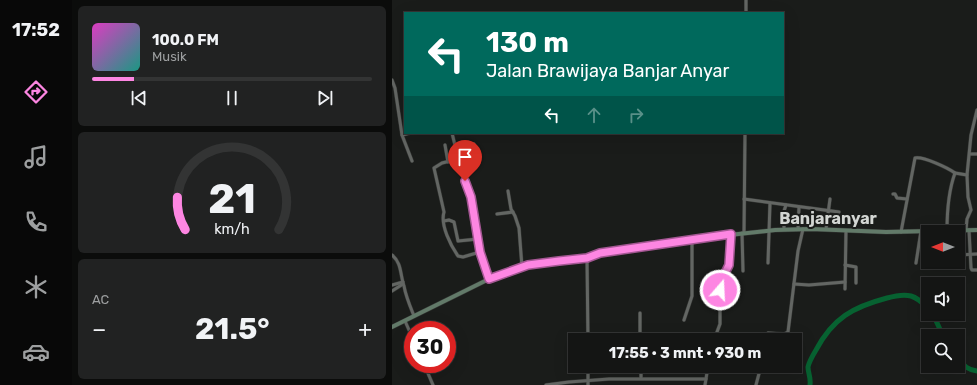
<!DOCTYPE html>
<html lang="id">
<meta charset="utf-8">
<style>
:root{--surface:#141514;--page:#212222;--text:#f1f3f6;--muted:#9d9fa0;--line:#333434;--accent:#fd86e2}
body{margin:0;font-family:Rubik,sans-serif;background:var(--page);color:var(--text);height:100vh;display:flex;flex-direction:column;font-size:15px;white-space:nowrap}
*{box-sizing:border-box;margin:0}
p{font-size:13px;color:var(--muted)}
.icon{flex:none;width:22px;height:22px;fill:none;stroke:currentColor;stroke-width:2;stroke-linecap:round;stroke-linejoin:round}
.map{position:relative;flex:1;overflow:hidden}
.side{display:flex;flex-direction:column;gap:6px;padding:6px;background:#0b0c0b;width:320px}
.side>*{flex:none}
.guide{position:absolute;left:12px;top:12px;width:380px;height:122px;border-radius:0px;box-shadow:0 4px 16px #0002,0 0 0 1px var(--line);background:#00695c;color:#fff;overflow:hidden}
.needle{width:26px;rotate:270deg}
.fabs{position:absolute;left:529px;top:225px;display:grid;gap:8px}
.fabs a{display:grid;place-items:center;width:44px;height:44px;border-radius:0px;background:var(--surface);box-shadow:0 4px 16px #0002,0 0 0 1px var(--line);font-size:20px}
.speed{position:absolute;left:12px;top:321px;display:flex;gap:8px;font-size:20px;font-weight:700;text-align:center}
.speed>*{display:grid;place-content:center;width:52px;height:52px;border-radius:50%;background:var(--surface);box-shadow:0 4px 16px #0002,0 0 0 1px var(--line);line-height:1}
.speed .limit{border:6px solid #d22;background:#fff;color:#111}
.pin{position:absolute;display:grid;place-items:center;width:34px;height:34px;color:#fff;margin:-41px -17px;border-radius:50% 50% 50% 0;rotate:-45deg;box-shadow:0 0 4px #0007}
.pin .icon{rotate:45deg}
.me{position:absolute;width:44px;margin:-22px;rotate:19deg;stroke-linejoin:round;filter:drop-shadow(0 0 3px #0008)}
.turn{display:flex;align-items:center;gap:14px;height:84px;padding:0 16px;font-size:18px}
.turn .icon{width:52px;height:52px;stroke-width:2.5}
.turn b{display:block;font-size:28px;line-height:34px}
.lanes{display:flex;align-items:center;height:38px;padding:0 16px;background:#0003;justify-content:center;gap:20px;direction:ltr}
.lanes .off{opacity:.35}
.big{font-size:30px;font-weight:700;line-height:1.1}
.side .widget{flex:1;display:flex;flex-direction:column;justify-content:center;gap:6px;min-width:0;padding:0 14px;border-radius:6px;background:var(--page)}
.side .dial{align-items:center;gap:0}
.dial svg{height:104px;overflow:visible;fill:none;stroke:var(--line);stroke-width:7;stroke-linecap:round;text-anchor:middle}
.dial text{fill:var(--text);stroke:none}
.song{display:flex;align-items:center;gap:12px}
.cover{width:48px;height:48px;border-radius:6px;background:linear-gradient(135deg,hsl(310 70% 55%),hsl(170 70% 35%))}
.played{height:4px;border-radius:2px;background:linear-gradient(90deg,var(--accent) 15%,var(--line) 15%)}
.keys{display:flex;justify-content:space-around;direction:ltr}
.heat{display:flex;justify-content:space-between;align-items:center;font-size:22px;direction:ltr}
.trip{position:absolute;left:176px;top:333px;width:234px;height:40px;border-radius:0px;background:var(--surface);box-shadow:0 4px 16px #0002,0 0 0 1px var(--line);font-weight:700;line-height:40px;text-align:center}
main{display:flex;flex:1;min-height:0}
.menu{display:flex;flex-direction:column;width:72px;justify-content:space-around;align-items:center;background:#080808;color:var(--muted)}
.menu .icon{width:28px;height:28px}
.menu .on{color:var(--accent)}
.menu b{font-size:18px;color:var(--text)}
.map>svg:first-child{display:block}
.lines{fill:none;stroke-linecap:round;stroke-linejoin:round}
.river{stroke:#076231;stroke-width:5}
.street-casing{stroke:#343634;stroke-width:4}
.secondary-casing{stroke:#343634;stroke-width:5}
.street{stroke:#636663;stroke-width:3}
.secondary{stroke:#627a69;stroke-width:4}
.route-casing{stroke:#a45793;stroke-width:10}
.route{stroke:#fd86e2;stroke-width:7}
.labels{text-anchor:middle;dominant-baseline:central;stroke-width:4;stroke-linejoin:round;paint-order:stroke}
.quarter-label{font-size:16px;font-weight:bold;fill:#d3d6d3;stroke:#1a1c1a}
</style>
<main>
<nav class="menu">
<b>17:52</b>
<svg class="icon on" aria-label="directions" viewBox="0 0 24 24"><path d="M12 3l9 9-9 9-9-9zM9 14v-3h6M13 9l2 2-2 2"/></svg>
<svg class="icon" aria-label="music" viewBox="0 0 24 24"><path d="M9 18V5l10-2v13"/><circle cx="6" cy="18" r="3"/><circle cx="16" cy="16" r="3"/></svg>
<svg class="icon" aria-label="phone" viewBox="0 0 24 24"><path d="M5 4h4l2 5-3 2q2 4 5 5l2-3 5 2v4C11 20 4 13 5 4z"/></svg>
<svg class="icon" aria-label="climate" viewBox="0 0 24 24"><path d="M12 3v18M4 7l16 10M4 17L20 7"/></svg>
<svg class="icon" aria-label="car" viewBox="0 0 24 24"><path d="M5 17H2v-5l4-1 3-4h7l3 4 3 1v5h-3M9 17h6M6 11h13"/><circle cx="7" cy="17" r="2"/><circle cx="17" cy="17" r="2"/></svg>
</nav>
<section class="side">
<div class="widget">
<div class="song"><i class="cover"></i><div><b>100.0 FM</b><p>Musik</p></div></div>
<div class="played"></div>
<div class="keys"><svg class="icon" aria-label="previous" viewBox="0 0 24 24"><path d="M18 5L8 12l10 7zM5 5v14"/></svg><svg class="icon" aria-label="pause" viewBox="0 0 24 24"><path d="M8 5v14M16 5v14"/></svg><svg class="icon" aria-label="next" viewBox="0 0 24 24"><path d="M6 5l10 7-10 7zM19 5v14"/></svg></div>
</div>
<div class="widget dial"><svg viewBox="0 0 100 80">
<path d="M14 69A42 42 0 1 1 86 69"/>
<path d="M14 69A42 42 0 0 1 8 44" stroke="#fd86e2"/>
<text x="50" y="56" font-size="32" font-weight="700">21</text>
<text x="50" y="72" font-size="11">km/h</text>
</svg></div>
<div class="widget"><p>AC</p>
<div class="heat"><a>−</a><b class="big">21.5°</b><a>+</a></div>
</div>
</section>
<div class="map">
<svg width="585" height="385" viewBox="0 0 585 385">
<rect width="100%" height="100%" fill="#1a1c1a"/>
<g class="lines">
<g class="river">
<polyline points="541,314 551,336"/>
<path d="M566,359C572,366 576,370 585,371"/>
<path d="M418,385C419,377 416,373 416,367C417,362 421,355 424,350C441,318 461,307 495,298C502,296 512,294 519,296C526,298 531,303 536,308"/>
</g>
<g class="street-casing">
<g id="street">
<polyline points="354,13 354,0"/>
<polyline points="0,80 3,88 10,135 20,161"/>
<polyline points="60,133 70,174 79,197 88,252 97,279"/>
<polyline points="10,135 18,133"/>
<polyline points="53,145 56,162"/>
<polyline points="64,149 82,144"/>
<polyline points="578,154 585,154"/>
<path d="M66,159L50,163L42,168L52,212C48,225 59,246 66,256L71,257L88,252"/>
<polyline points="116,191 119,209 123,216 127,228 130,267"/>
<polyline points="501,194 503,194 505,198 515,199"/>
<polyline points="352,199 447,212"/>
<polyline points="105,214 121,212"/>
<polyline points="52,221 57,220 62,222 66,241 86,239"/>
<polyline points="392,229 392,211 394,205"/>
<polyline points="406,229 407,207"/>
<polyline points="434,229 438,199"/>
<polyline points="574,230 575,219 579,210 576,197 575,175"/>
<polyline points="577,230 579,268 580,270 585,270"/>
<path d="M555,231C555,211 556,192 563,173L575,175L579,135L585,110"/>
<path d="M509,232L523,158C531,156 556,168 563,173"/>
<polyline points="350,233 351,271"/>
<polyline points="352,233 353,133"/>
<path d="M0,255C10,263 8,275 12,286C14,297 18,306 22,316"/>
<polyline points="566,255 585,254"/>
<polyline points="195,258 196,340"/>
<polyline points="376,263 378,203"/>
<polyline points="524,263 529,231"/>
<polyline points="453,265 464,267 464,283"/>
<polyline points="402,284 417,285 453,282"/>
<polyline points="0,285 11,282"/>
<polyline points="453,289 454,231"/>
<polyline points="0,291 11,284"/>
<polyline points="248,313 248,340"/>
<polyline points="292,320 300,296 300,239"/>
<polyline points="13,321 21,339"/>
<polyline points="322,340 328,324 328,290 330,279 337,265 339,234"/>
<polyline points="375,340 376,333 392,334 396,332 406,251 411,229"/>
<polyline points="32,364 41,385"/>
<polyline points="249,366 249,378"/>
<polyline points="154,385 177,382 217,379 314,379 316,366"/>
<polyline points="196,385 196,366"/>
<polyline points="313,385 314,379"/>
<polyline points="364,385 369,366"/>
</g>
</g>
<g class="secondary-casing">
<polyline id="secondary" points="0,327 97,279 121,270 145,264 195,258 208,253 291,240 383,230 419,229 494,232 585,230"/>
</g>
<use href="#street" class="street"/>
<use href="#secondary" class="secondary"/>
</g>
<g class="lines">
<g class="route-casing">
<polyline id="route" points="73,181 79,197 88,252 97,279 136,265 167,261 195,258 208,253 339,234 337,265 330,279 328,290"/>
</g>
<use href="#route" class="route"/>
</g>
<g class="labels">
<g class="quarter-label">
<text x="436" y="218">Banjaranyar</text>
</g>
</g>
</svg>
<div class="fabs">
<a><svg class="needle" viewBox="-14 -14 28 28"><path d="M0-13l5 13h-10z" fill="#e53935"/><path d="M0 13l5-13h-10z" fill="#9d9fa0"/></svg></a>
<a><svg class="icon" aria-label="sound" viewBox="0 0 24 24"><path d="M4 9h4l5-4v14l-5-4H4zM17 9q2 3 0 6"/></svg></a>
<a><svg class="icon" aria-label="search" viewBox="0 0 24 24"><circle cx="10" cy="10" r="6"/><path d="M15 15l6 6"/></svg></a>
</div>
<div class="speed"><div class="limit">30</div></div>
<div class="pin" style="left:73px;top:181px;background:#d93025"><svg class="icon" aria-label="arrive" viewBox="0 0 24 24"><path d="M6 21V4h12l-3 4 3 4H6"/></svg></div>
<svg class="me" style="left:328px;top:290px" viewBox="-20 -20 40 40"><circle r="17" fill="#fd86e2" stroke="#fff" stroke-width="3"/><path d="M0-11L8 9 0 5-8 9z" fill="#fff"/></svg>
<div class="trip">17:55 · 3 mnt · 930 m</div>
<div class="guide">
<div class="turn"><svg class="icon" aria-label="left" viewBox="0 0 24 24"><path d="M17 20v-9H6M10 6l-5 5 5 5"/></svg><div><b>130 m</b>Jalan Brawijaya Banjar Anyar</div></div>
<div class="lanes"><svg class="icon" aria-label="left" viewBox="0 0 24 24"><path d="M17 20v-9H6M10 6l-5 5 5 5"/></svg><svg class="icon off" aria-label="ahead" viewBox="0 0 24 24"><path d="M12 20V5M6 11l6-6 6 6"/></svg><svg class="icon off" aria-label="right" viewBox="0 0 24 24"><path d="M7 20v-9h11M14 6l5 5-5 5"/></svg></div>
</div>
</div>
</main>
